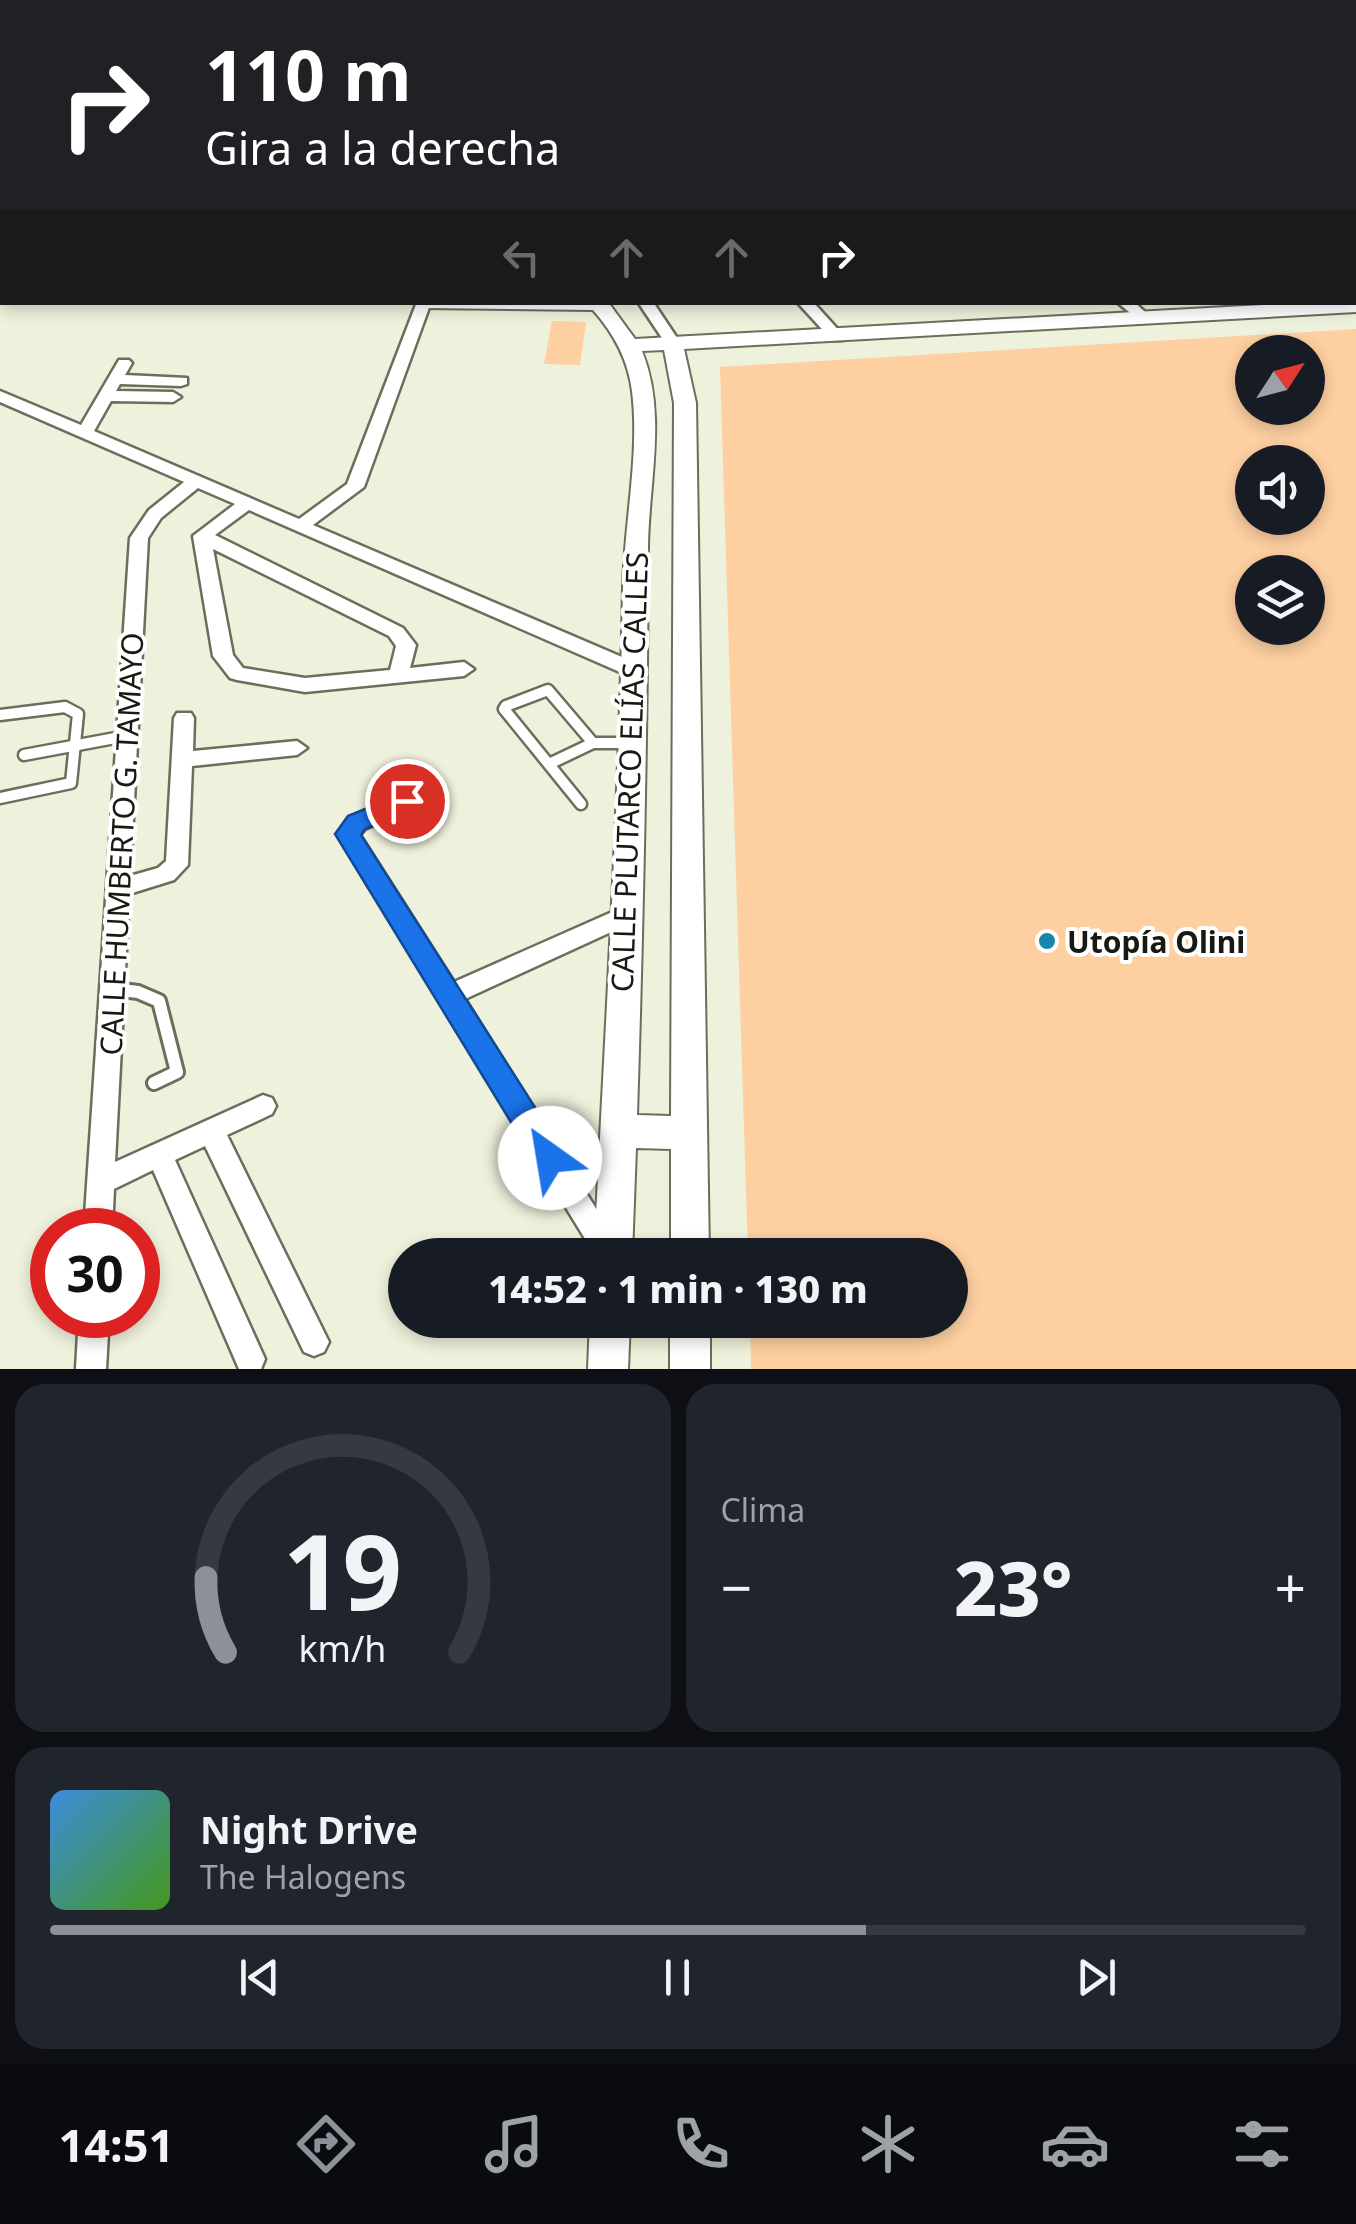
<!DOCTYPE html>
<html lang="es">
<meta charset="utf-8">
<style>
:root{--surface:#171b24;--page:#20242c;--text:#f1f3f6;--muted:#9ea1a6;--line:#363941;--accent:#8c9099}
body{margin:0;font-family:"Noto Sans",sans-serif;background:var(--page);color:var(--text);height:100vh;display:flex;flex-direction:column;font-size:38px;white-space:nowrap}
*{box-sizing:border-box;margin:0}
p{font-size:32px;color:var(--muted)}
.icon{flex:none;width:55px;height:55px;fill:none;stroke:currentColor;stroke-width:2;stroke-linecap:round;stroke-linejoin:round}
.map{position:relative;height:1369px;overflow:hidden}
.panel{display:flex;flex-direction:column;gap:15px;padding:15px;background:#0d0f14;flex:1}
.panel>*{flex:none}
.banner{position:absolute;left:0px;top:0px;width:1358px;height:305px;box-shadow:0 5px 15px #0003;background:#202124;color:#fff;overflow:hidden}
.needle{width:65px;rotate:54deg}
.tools{position:absolute;left:1235px;top:335px;display:grid;gap:20px}
.tools a{display:grid;place-items:center;width:90px;height:90px;border-radius:50%;background:var(--surface);box-shadow:0 5px 15px #0003;font-size:50px}
.speed{position:absolute;left:30px;top:1208px;display:flex;gap:20px;font-size:50px;font-weight:700;text-align:center}
.speed>*{display:grid;place-content:center;width:130px;height:130px;border-radius:50%;background:var(--surface);box-shadow:0 5px 15px #0003;line-height:1}
.speed .limit{border:15px solid #d22;background:#fff;color:#111}
.pin{position:absolute;display:grid;place-items:center;width:85px;height:85px;color:#fff;margin:-42px;border:5px solid #fff;border-radius:50%;box-shadow:0 2px 10px #0007}
.me{position:absolute;width:110px;margin:-55px;rotate:328deg;stroke-linejoin:round;filter:drop-shadow(0 0 8px #0008)}
.turn{display:flex;align-items:center;gap:35px;height:210px;padding:0 40px;font-size:45px}
.turn .icon{width:130px;height:130px;stroke-width:2.5}
.turn b{display:block;font-size:70px;line-height:85px}
.lanes{display:flex;align-items:center;height:95px;padding:0 40px;background:#0003;justify-content:center;gap:50px;direction:ltr}
.lanes .off{opacity:.35}
.big{font-size:75px;font-weight:800;line-height:1.1}
.panel .widget{flex:1;display:flex;flex-direction:column;justify-content:center;gap:15px;min-width:0;padding:0 35px;border-radius:30px;background:var(--page)}
.panel .dial{align-items:center;gap:0}
.dial svg{height:260px;overflow:visible;fill:none;stroke:var(--line);stroke-width:7;stroke-linecap:round;text-anchor:middle}
.dial text{fill:var(--text);stroke:none}
.song{display:flex;align-items:center;gap:30px}
.cover{width:120px;height:120px;border-radius:15px;background:linear-gradient(135deg,hsl(210 70% 55%),hsl(100 70% 35%))}
.played{height:10px;border-radius:5px;background:linear-gradient(90deg,var(--accent) 65%,var(--line) 65%)}
.keys{display:flex;justify-content:space-around;direction:ltr}
.heat{display:flex;justify-content:space-between;align-items:center;font-size:55px;direction:ltr}
.panel .tiles{flex:1;display:grid;gap:15px;grid-template-columns:1fr 1fr}
.widget:last-child{grid-column:span 2}
.trip{position:absolute;left:388px;top:1238px;width:580px;height:100px;border-radius:50px;background:var(--surface);box-shadow:0 5px 15px #0003;font-weight:800;line-height:100px;text-align:center}
.tabs{display:flex;height:160px;justify-content:space-around;align-items:center;background:#090b0e;color:var(--muted)}
.tabs .icon{width:70px;height:70px}
.tabs .on{color:var(--accent)}
.tabs b{font-size:45px;color:var(--text)}
.map>svg:first-child{display:block}
.green{fill:#fdcfa1;fill-rule:evenodd}
.lines{fill:none;stroke-linecap:round;stroke-linejoin:round}
.lane-far1-casing{stroke:#6c6e5b;stroke-width:15}
.lane-casing{stroke:#6c6e5b;stroke-width:18}
.street-casing{stroke:#6c6e5b;stroke-width:5}
.secondary-casing{stroke:#6c6e5b;stroke-width:4}
.lane-far1{stroke:#fff;stroke-width:10}
.lane{stroke:#fff;stroke-width:12}
.street{fill:#fff;fill-rule:evenodd}
.secondary{fill:#fff;fill-rule:evenodd}
.route{fill:#1a73e8;stroke:#114b97;stroke-width:2.5}
.poi-dot{fill:#1786ac;stroke:#fff;stroke-width:4}
.labels{text-anchor:middle;dominant-baseline:central;stroke-width:8;stroke-linejoin:round;paint-order:stroke}
.street-label{font-size:30px;fill:#181911;stroke:#fff}
.poi-label{font-size:30px;font-weight:bold;fill:#181911;stroke:#fff;text-anchor:start}
</style>
<div class="map">
<svg width="1356" height="1369" viewBox="0 0 1356 1369">
<rect width="100%" height="100%" fill="#eef1db"/>
<g class="green">
<polygon points="552,321 586,322 580,365 544,364"/>
<path d="M1356,329V1369H751L750,1320H950V1255H748L720,367ZM1252,352H1308V408H1252ZM1252,462H1308V518H1252ZM1252,572H1308V628H1252Z"/>
</g>
<g class="lines">
<g class="lane-far1-casing">
<g id="lane-far1">
<polyline points="0,715 65,707 78,714 71,783 0,798"/>
<polyline points="24,755 126,736"/>
<polyline points="551,763 593,743"/>
<polyline points="581,804 504,709 506,706 548,690 593,743 629,743"/>
</g>
</g>
<g class="lane-casing">
<polyline id="lane" points="114,989 138,992 159,1001 177,1072 154,1083"/>
</g>
<g class="street-casing">
<g id="street">
<polygon points="360,0 372,0 373,2 362,2"/>
<polygon points="396,0 407,0 408,2 398,2"/>
<polygon points="501,0 513,0 514,2 503,2"/>
<polygon points="744,0 756,0 757,2 746,2"/>
<rect x="0" y="80" width="2" height="6"/>
<rect x="1355" y="93" width="1" height="6"/>
<rect x="1355" y="119" width="1" height="8"/>
<rect x="1355" y="149" width="1" height="8"/>
<rect x="1355" y="218" width="1" height="8"/>
<path d="M417,302H431L364,487L313,525L643,666L646,671L636,678L629,676L249,510L215,535L403,628L416,645L410,668L464,662L474,669L464,676L305,692L237,680L230,678L213,656L193,536L235,504L198,488L161,518L148,538L130,876L158,868L166,861L174,718L177,713H191L194,718L193,751L297,741L307,748L297,755L192,766L188,865L174,880L129,894L115,1162L263,1095L272,1098L276,1106L272,1114L227,1135L324,1332L329,1342L324,1352L314,1356L304,1352L205,1146L175,1160L265,1359L261,1369H239L153,1170L114,1189L112,1230H84L130,538L149,510L184,482L0,402V391L81,425L119,360H129L132,363L125,375L187,378V384L181,386L120,384L116,391L173,392L181,397L173,402L111,401L94,431L299,519L347,484ZM213,549L389,636L396,646L390,670L305,678L243,668L233,655Z"/>
<polygon points="638,302 653,302 681,344 678,347 668,347"/>
<polygon points="797,302 813,302 842,334 842,340 832,340"/>
<polygon points="1117,302 1134,302 1153,319 1151,322 1141,322"/>
<polygon points="407,793 415,795 418,801 415,807 365,829 360,835 454,982 619,909 627,906 635,909 639,915 635,921 465,999 625,1255 595,1255 337,834 349,817"/>
<polygon points="79,1315 109,1315 106,1369 76,1369"/>
</g>
</g>
<g class="secondary-casing">
<g id="secondary">
<polygon points="961,0 977,0 978,2 963,2"/>
<polygon points="1319,0 1335,0 1336,2 1321,2"/>
<rect x="1355" y="25" width="1" height="9"/>
<rect x="0" y="287" width="2" height="12"/>
<path d="M1356,300V312L684,349L696,403L709,1255H671V1149L636,1148L632,1255H594C605,1033 619,810 623,588C624,523 640,455 632,391C628,359 614,334 593,310L425,308L415,302H608L635,339ZM664,350L674,403L671,1116L637,1115C643,926 647,736 648,546C649,481 667,413 642,351Z"/>
<polygon points="590,1320 630,1320 628,1369 588,1369"/>
<rect x="670" y="1320" width="40" height="49"/>
</g>
</g>
<use href="#lane-far1" class="lane-far1"/>
<use href="#lane" class="lane"/>
<use href="#street" class="street"/>
<use href="#secondary" class="secondary"/>
</g>
<polygon class="route" points="407,792 415,794 419,801 415,807 365,829 361,835 561,1148 565,1158 561,1168 550,1172 539,1168 335,834 348,816"/>
<circle class="poi-dot" cx="1047" cy="941" r="10"/>
<g class="labels">
<g class="street-label">
<text transform="translate(629 772) rotate(-88)">CALLE PLUTARCO ELÍAS CALLES</text>
<text transform="translate(121 844) rotate(-87)">CALLE HUMBERTO G. TAMAYO</text>
</g>
<g class="poi-label">
<text x="1067" y="941">Utopía Olini</text>
</g>
</g>
</svg>
<div class="tools">
<a><svg class="needle" viewBox="-14 -14 28 28"><path d="M0-13l5 13h-10z" fill="#e53935"/><path d="M0 13l5-13h-10z" fill="#9ea1a6"/></svg></a>
<a><svg class="icon" aria-label="sound" viewBox="0 0 24 24"><path d="M4 9h4l5-4v14l-5-4H4zM17 9q2 3 0 6"/></svg></a>
<a><svg class="icon" aria-label="layers" viewBox="0 0 24 24"><path d="M12 4l9 5-9 5-9-5zM3 14l9 5 9-5"/></svg></a>
</div>
<div class="speed"><div class="limit">30</div></div>
<div class="pin" style="left:407px;top:801px;background:#d93025"><svg class="icon" aria-label="arrive" viewBox="0 0 24 24"><path d="M6 21V4h12l-3 4 3 4H6"/></svg></div>
<svg class="me" style="left:550px;top:1158px" viewBox="-20 -20 40 40"><circle r="19" fill="#fff"/><path d="M0-13L10 11 0 6-10 11z" fill="#1a73e8"/></svg>
<div class="trip">14:52 · 1 min · 130 m</div>
<div class="banner">
<div class="turn"><svg class="icon" aria-label="right" viewBox="0 0 24 24"><path d="M7 20v-9h11M14 6l5 5-5 5"/></svg><div><b>110 m</b>Gira a la derecha</div></div>
<div class="lanes"><svg class="icon off" aria-label="left" viewBox="0 0 24 24"><path d="M17 20v-9H6M10 6l-5 5 5 5"/></svg><svg class="icon off" aria-label="ahead" viewBox="0 0 24 24"><path d="M12 20V5M6 11l6-6 6 6"/></svg><svg class="icon off" aria-label="ahead" viewBox="0 0 24 24"><path d="M12 20V5M6 11l6-6 6 6"/></svg><svg class="icon" aria-label="right" viewBox="0 0 24 24"><path d="M7 20v-9h11M14 6l5 5-5 5"/></svg></div>
</div>
</div>
<section class="panel">
<div class="tiles">
<div class="widget dial"><svg viewBox="0 0 100 80">
<path d="M14 69A42 42 0 1 1 86 69"/>
<path d="M14 69A42 42 0 0 1 8 46" stroke="#8c9099"/>
<text x="50" y="56" font-size="32" font-weight="700">19</text>
<text x="50" y="72" font-size="11">km/h</text>
</svg></div>
<div class="widget"><p>Clima</p>
<div class="heat"><a>−</a><b class="big">23°</b><a>+</a></div>
</div>
<div class="widget">
<div class="song"><i class="cover"></i><div><b>Night Drive</b><p>The Halogens</p></div></div>
<div class="played"></div>
<div class="keys"><svg class="icon" aria-label="previous" viewBox="0 0 24 24"><path d="M18 5L8 12l10 7zM5 5v14"/></svg><svg class="icon" aria-label="pause" viewBox="0 0 24 24"><path d="M8 5v14M16 5v14"/></svg><svg class="icon" aria-label="next" viewBox="0 0 24 24"><path d="M6 5l10 7-10 7zM19 5v14"/></svg></div>
</div>
</div>
</section>
<nav class="tabs">
<b>14:51</b>
<svg class="icon on" aria-label="directions" viewBox="0 0 24 24"><path d="M12 3l9 9-9 9-9-9zM9 14v-3h6M13 9l2 2-2 2"/></svg>
<svg class="icon" aria-label="music" viewBox="0 0 24 24"><path d="M9 18V5l10-2v13"/><circle cx="6" cy="18" r="3"/><circle cx="16" cy="16" r="3"/></svg>
<svg class="icon" aria-label="phone" viewBox="0 0 24 24"><path d="M5 4h4l2 5-3 2q2 4 5 5l2-3 5 2v4C11 20 4 13 5 4z"/></svg>
<svg class="icon" aria-label="climate" viewBox="0 0 24 24"><path d="M12 3v18M4 7l16 10M4 17L20 7"/></svg>
<svg class="icon" aria-label="car" viewBox="0 0 24 24"><path d="M5 17H2v-5l4-1 3-4h7l3 4 3 1v5h-3M9 17h6M6 11h13"/><circle cx="7" cy="17" r="2"/><circle cx="17" cy="17" r="2"/></svg>
<svg class="icon" aria-label="filters" viewBox="0 0 24 24"><path d="M4 7h16M4 17h16"/><circle cx="9" cy="7" r="2"/><circle cx="15" cy="17" r="2"/></svg>
</nav>
